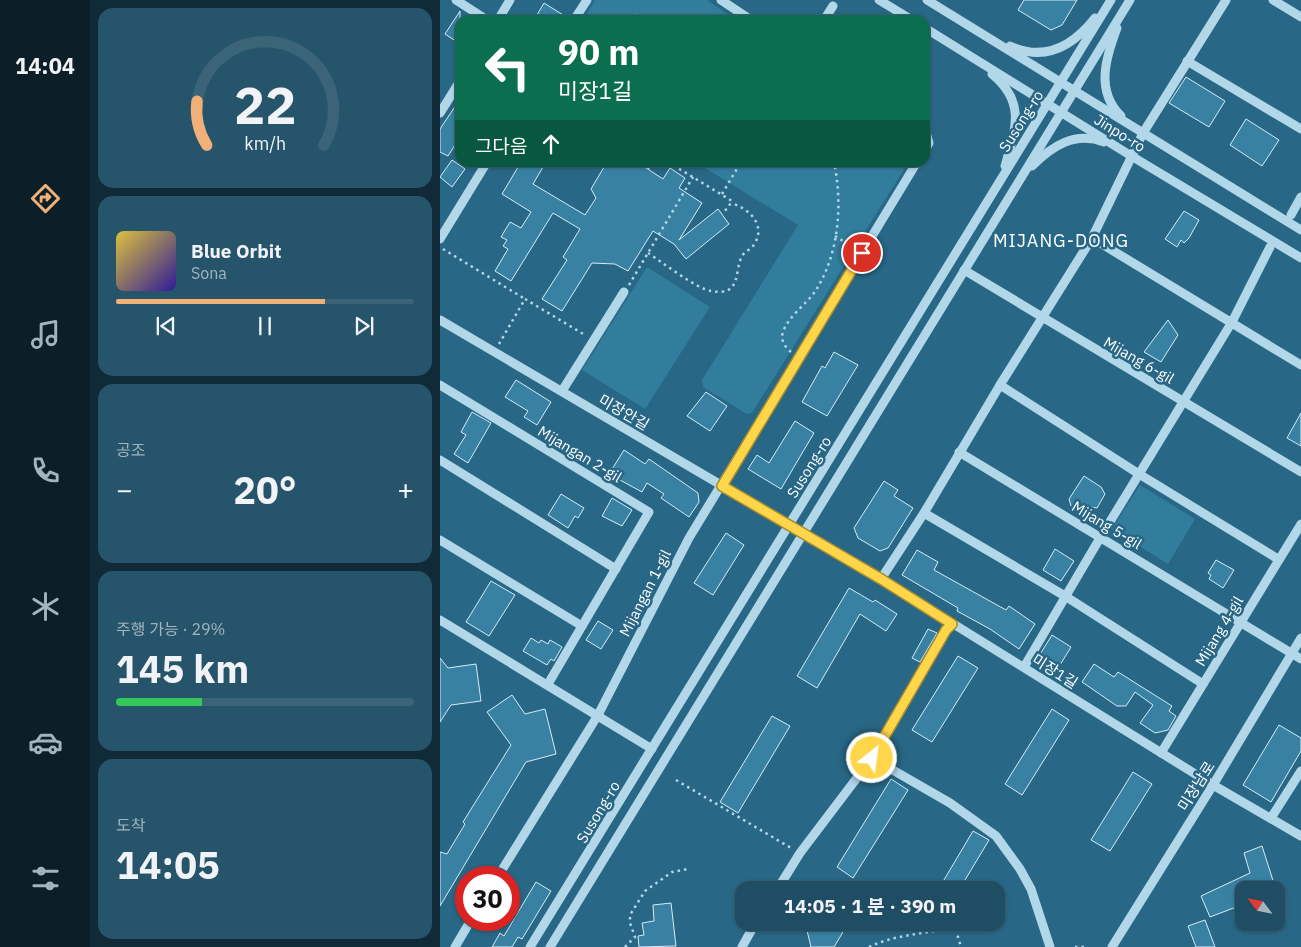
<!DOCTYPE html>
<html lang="ko">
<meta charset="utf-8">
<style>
:root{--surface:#1e4d64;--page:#26546a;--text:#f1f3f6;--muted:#a1b4bf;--line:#3c6478;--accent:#f0b078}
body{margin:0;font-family:"IBM Plex Sans","Noto Sans KR",sans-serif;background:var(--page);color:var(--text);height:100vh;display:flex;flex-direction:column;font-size:19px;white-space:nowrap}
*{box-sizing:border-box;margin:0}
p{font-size:16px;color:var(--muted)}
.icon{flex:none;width:28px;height:28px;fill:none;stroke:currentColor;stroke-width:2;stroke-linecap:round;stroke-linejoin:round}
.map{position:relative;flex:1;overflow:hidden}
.details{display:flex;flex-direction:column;gap:8px;padding:8px;background:#102a37;width:350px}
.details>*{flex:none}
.banner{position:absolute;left:15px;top:15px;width:475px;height:152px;border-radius:15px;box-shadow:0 1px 4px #0004,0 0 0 1px var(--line);background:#0b6e4f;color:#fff;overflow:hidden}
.needle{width:32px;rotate:302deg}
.tools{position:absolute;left:795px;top:881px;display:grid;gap:10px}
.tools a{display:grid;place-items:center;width:50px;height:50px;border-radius:10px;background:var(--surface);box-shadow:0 1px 4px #0004,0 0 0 1px var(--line);font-size:25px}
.speed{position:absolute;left:15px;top:866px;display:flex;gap:10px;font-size:25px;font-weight:700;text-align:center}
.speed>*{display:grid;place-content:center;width:65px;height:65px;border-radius:50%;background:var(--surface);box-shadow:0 1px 4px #0004,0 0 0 1px var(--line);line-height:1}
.speed .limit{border:8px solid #d22;background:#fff;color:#111}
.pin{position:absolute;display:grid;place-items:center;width:42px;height:42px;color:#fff;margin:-21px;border:2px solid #fff;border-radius:50%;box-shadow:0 1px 5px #0007}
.me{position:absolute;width:55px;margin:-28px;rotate:30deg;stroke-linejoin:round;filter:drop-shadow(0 0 4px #0008)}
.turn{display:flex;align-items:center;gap:18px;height:105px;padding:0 20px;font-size:22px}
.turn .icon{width:65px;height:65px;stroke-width:2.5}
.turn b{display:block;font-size:35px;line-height:42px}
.then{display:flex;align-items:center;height:48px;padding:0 20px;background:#0003;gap:10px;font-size:19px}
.big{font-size:38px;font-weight:700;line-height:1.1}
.details .widget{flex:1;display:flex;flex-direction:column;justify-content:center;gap:8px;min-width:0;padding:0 18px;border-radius:15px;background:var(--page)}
.details .dial{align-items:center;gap:0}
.dial svg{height:130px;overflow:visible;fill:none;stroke:var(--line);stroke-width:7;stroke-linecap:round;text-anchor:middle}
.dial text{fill:var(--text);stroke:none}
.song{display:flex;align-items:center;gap:15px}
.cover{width:60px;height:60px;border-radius:8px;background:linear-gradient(135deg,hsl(50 70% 55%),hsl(250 70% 35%))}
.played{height:5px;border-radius:2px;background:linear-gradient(90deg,var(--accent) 70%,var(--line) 70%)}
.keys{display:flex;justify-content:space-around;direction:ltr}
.heat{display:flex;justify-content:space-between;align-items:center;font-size:28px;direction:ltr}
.charge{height:8px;border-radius:4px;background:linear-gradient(90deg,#34c759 29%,var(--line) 0)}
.trip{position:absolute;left:295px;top:881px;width:270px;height:50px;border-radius:15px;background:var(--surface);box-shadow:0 1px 4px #0004,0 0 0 1px var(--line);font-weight:700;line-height:50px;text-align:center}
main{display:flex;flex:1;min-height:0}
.tabs{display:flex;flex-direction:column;width:90px;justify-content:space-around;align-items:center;background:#0c1f28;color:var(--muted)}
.tabs .icon{width:35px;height:35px}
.tabs .selected{color:var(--accent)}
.tabs b{font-size:22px;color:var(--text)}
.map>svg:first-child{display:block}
.green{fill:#327c9c}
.building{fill:#3881a2;stroke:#d6ecf6}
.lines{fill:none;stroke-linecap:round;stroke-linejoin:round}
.path{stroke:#b2d7e8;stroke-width:2.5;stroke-dasharray:2.5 4;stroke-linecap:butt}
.minor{stroke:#b2d7e8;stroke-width:9}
.route-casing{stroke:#a68a30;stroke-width:12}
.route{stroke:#ffd54a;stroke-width:9}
.labels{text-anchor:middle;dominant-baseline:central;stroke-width:5;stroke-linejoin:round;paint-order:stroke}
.street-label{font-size:15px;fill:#fff;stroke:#286785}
.quarter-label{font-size:18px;letter-spacing:1px;fill:#fff;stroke:#286785}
</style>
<main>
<nav class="tabs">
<b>14:04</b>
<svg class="icon selected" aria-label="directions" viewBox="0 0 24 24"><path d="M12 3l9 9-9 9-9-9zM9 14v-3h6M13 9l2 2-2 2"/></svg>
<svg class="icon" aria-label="music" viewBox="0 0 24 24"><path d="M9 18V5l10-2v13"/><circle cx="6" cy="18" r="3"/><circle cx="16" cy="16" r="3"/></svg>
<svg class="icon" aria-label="phone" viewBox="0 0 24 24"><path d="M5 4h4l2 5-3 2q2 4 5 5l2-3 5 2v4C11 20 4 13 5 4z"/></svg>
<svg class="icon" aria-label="climate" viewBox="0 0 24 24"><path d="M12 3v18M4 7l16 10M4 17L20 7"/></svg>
<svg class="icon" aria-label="car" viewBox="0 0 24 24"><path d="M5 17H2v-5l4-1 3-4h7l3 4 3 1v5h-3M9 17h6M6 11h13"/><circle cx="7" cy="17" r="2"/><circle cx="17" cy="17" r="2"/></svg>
<svg class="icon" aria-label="filters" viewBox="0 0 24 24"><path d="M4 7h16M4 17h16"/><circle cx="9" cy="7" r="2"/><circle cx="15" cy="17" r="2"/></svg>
</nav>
<section class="details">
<div class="widget dial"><svg viewBox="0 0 100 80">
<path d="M14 69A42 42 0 1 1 86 69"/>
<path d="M14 69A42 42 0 0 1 8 42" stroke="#f0b078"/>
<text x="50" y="56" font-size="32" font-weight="700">22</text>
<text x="50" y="72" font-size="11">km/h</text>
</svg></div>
<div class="widget">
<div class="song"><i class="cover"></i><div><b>Blue Orbit</b><p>Sona</p></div></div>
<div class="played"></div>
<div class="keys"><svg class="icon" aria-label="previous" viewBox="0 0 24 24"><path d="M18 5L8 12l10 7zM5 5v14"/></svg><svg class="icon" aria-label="pause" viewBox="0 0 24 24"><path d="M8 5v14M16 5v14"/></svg><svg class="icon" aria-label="next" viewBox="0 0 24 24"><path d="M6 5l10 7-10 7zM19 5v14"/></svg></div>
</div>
<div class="widget"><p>공조</p>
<div class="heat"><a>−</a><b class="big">20°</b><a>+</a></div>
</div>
<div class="widget"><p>주행 가능 · 29%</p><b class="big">145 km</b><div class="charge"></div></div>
<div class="widget"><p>도착</p><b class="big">14:05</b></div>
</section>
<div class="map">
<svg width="861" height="947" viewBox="0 0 861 947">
<rect width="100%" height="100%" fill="#286785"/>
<g class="green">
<polygon points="155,0 267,0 296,20 143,20"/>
<polygon points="257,163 468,163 312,413 307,414 263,387 262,380 358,225"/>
<polygon points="207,267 270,307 205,409 142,370"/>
<polygon points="700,485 755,519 728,564 672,529"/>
</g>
<g class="building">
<polygon points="584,0 637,0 622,25 611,30 578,10"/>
<polygon points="104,3 128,18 128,20 94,20"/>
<polygon points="20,11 20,44 5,34"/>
<polygon points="746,77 785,101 769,127 729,103"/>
<polygon points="20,99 20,137 8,156 0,152 0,129"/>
<polygon points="806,119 839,140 822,166 790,145"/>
<polygon points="12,160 25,169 12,187 0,177"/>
<polygon points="81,162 106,162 93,184 145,215 156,198 151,189 167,162 197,162 223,179 230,168 245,178 239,188 262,203 239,240 278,209 289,224 246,259 234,244 213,231 188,271 175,264 152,263 122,311 102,299 127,260 123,257 140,229 113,213 71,281 55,271 68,249 63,246 67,240 61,237 70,222 81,228 91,212 62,194"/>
<polygon points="744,211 759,220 749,238 744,243 741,240 737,247 725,239"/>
<polygon points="728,320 738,335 721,362 704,352"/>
<polygon points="394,352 418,365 387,416 362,402 382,366 385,368"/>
<polygon points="76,380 111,402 97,425 84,417 88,411 65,397"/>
<polygon points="266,392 287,406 270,431 247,416"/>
<polygon points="32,412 51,423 28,463 14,454 26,435 21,432"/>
<polygon points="861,413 861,446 847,438"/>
<polygon points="355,421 374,433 341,489 308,469 317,455 329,463"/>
<polygon points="184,450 205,464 209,459 258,493 259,502 249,517 221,498 224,494 207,483 202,492 169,474"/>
<polygon points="644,476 661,487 665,494 657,508 651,507 646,515 631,506 629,499"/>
<polygon points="444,481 458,490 454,496 473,508 448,548 440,551 418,538 414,528"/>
<polygon points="121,494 144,508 138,518 135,516 128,528 108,515"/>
<polygon points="172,498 192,510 182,526 162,516"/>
<polygon points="286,533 304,545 273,595 254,583"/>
<polygon points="615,549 634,561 621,581 603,570"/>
<polygon points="477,550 498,562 494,570 566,610 569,606 595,624 579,649 550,629 517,611 518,608 462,575"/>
<polygon points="776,560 794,570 783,588 769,579 771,575 768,573"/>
<polygon points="51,581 75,595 49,636 26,622"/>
<polygon points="409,588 433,602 435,600 457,614 446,631 420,614 377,688 357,676"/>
<polygon points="158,621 173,630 161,649 146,640"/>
<polygon points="488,629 497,633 480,662 472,658"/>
<polygon points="612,635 631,647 620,665 616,663 613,669 597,659"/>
<polygon points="91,638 99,643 101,640 108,644 110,640 122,647 114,661 111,659 107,665 83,651"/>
<polygon points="518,656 538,668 492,742 472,730"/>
<polygon points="0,658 8,668 36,664 41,701 11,705 0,722"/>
<polygon points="654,664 674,677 678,672 732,706 729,711 736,716 728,730 715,733 700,723 713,705 695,692 686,706 677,706 642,682"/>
<polygon points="72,695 85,714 105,709 116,754 86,762 0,906 0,852 7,854 25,824 23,822 71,745 47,712"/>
<polygon points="612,709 629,720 582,795 565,784"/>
<polygon points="332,716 350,726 298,813 280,802"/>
<polygon points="839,725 861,738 861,751 831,802 803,785"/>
<polygon points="693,772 712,784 670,851 651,840"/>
<polygon points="451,779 468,790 413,878 397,867"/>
<polygon points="533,831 549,840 519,890 498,890"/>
<polygon points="822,846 836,890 804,890 804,904 770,917 761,896 810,873 804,853"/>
<polygon points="96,882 111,891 82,939 78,937 72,947 52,947 60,933 64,936"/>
<polygon points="231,903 236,946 199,947 198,936 204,935 202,923 214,921 213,905"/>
<polygon points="765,920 775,947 756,947 748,926"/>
<polygon points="365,922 409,922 394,947 371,947"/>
</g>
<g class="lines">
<g class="path">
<path d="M170,20C189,13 208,14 227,20"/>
<polyline points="228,162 292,201 287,209 281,213"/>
<polyline points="208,169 211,162"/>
<polyline points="282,194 301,162"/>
<polyline points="395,236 413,247"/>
<polyline points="3,249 85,299"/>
<path d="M208,253C222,262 257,289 271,291C302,297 294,271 302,256C305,251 312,249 315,243C326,224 308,208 291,203"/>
<polyline points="189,285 253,177"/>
<polyline points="59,344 85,299 145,335"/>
<path d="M351,352C345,347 340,340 343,332C348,317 365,305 374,293C399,256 403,205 394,162"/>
<polyline points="236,780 351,848"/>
<polyline points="185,947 195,937 190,923 190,915 205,891 232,872 248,869"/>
<path d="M429,947C456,934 486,934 515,927L521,947"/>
<polyline points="635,947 646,947"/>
</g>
<g class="minor">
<polyline points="16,0 47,20"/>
<polyline points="281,0 311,20"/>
<polyline points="439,0 472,20"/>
<polyline points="487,0 861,230"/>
<polyline points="833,0 861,17"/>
<polyline points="58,20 70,0"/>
<polyline points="134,20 147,0"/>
<polyline points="384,20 393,6"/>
<polyline points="485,28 693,157 861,258"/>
<path d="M677,28C666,57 655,91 681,116"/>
<path d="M570,46C605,62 633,46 655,18"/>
<polyline points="747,61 861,129"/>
<path d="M552,74C586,102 576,128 565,166"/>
<polyline points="0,113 20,81"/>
<polyline points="485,129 489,143 485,150"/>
<path d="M592,166C612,146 635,131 664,142"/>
<polyline points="851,215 861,197"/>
<polyline points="652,238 703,133 786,0"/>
<polyline points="0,239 47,162"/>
<polyline points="524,270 861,472"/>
<polyline points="0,320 441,579 773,785 861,836"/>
<polyline points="0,385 209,512 108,684"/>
<polyline points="560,385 699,474 838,559"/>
<polyline points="122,391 184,292"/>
<polyline points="519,452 861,659"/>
<polyline points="0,460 176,569"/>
<polyline points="484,513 625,596 763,684"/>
<polyline points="0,540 142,626"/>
<polyline points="441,579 484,513 560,385 652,238 861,365"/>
<polyline points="0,620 212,749"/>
<polyline points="512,624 506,630 432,758 510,803 556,836 580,869 591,889 610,947"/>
<polyline points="584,667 660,538 792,322 830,247"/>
<polyline points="721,753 861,524"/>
<polyline points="831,818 861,771"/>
<polyline points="57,878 158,715 249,538 477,162"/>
<polyline points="337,890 360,853 432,758"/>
<polyline points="15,947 31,920"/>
<polyline points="90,947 671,0"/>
<polyline points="110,947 690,0"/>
<polyline points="302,947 316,922"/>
<polyline points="672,947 773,785 861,638"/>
</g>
</g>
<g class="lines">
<g class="route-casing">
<polyline id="route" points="422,253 282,486 441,579 512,624 506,630 432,758"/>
</g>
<use href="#route" class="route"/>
</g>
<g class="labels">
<g class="street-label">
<text transform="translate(581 121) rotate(-58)">Susong-ro</text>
<text transform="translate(680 133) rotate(32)">Jinpo-ro</text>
<text transform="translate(699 360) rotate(30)">Mijang 6-gil</text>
<text transform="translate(184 412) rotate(30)">미장안길</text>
<text transform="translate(140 454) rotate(31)">Mijangan 2-gil</text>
<text transform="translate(369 467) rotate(-58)">Susong-ro</text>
<text transform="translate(667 525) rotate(31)">Mijang 5-gil</text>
<text transform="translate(205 593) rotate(-63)">Mijangan 1-gil</text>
<text transform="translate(779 631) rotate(-59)">Mijang 4-gil</text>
<text transform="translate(615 671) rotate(32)">미장1길</text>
<text transform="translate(756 786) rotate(-58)">미장남로</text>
<text transform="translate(158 812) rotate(-59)">Susong-ro</text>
</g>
<g class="quarter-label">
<text x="621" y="240">MIJANG-DONG</text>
</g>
</g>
</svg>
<div class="tools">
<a><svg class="needle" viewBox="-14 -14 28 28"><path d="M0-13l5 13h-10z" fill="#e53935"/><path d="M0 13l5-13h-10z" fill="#a1b4bf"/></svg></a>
</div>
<div class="speed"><div class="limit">30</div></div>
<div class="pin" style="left:422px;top:253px;background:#d93025"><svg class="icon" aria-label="arrive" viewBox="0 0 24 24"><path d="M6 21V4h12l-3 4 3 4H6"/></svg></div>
<svg class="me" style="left:432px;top:758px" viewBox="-20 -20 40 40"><circle r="17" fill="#ffd54a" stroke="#fff" stroke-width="3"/><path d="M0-11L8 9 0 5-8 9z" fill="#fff"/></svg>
<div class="trip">14:05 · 1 분 · 390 m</div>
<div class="banner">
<div class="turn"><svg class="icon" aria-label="left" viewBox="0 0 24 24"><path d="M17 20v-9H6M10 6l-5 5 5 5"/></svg><div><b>90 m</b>미장1길</div></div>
<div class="then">그다음<svg class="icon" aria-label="ahead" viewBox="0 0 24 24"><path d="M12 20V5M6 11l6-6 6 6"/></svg></div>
</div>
</div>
</main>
